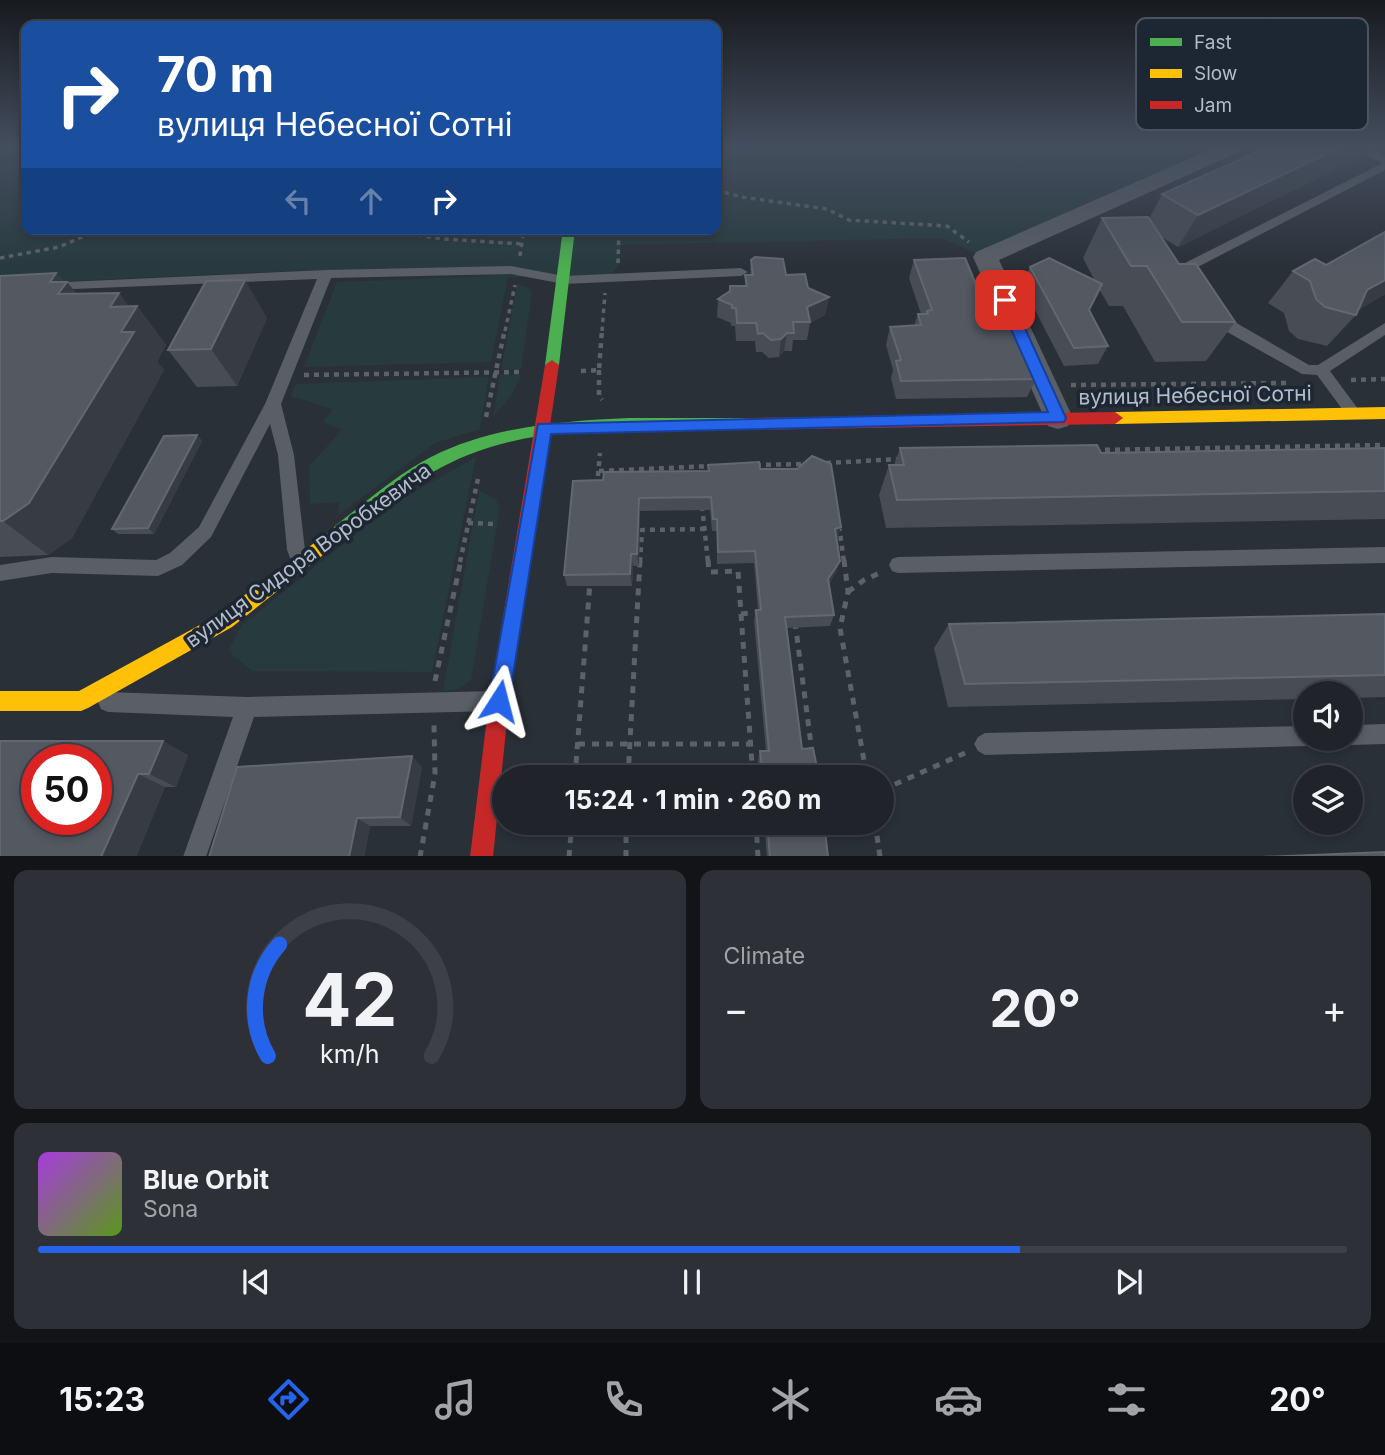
<!DOCTYPE html>
<meta charset="utf-8">
<style>
:root{--surface:#20242a;--page:#2d3036;--text:#f1f3f6;--muted:#a2a4a8;--line:#3d4147;--accent:#2563eb}
body{margin:0;font-family:Inter,sans-serif;background:var(--page);color:var(--text);height:100vh;display:flex;flex-direction:column;font-size:26px;white-space:nowrap}
*{box-sizing:border-box;margin:0}
p{font-size:23px;color:var(--muted)}
.icon{flex:none;width:38px;height:38px;fill:none;stroke:currentColor;stroke-width:2;stroke-linecap:round;stroke-linejoin:round}
.map{position:relative;height:856px;overflow:hidden}
.drawer{display:flex;flex-direction:column;gap:14px;padding:14px;background:#121417;flex:1}
.drawer>*{flex:none}
.top-card{position:absolute;left:21px;top:21px;width:700px;height:214px;border-radius:14px;box-shadow:0 4px 10px #0003,0 0 0 2px var(--line);background:#1a4fa0;color:#fff;overflow:hidden}
.buttons{position:absolute;left:1293px;top:681px;display:grid;gap:14px}
.buttons a{display:grid;place-items:center;width:70px;height:70px;border-radius:50%;background:var(--surface);box-shadow:0 4px 10px #0003,0 0 0 2px var(--line);font-size:35px}
.speed{position:absolute;left:21px;top:744px;display:flex;gap:14px;font-size:35px;font-weight:700;text-align:center}
.speed>*{display:grid;place-content:center;width:91px;height:91px;border-radius:50%;background:var(--surface);box-shadow:0 4px 10px #0003,0 0 0 2px var(--line);line-height:1}
.speed .limit{border:10px solid #d22;background:#fff;color:#111}
.pin{position:absolute;display:grid;place-items:center;width:60px;height:60px;color:#fff;margin:-30px;border-radius:14px;box-shadow:0 4px 10px #0006}
.me{position:absolute;width:77px;margin:-38px;rotate:9deg;stroke-linejoin:round;filter:drop-shadow(0 0 5px #0008)}
.turn{display:flex;align-items:center;gap:24px;height:147px;padding:0 21px;font-size:32px}
.turn .icon{width:91px;height:91px;stroke-width:2.5}
.turn b{display:block;font-size:49px;line-height:60px}
.lanes{display:flex;align-items:center;height:66px;padding:0 21px;background:#0003;justify-content:center;gap:35px;direction:ltr}
.lanes .off{opacity:.35}
.big{font-size:52px;font-weight:700;line-height:1.1}
.drawer .tile{flex:1;display:flex;flex-direction:column;justify-content:center;gap:10px;min-width:0;padding:0 24px;border-radius:14px;background:var(--page)}
.drawer .dial{align-items:center;gap:0}
.dial svg{height:182px;overflow:visible;fill:none;stroke:var(--line);stroke-width:7;stroke-linecap:round;text-anchor:middle}
.dial text{fill:var(--text);stroke:none}
.song{display:flex;align-items:center;gap:21px}
.cover{width:84px;height:84px;border-radius:10px;background:linear-gradient(135deg,hsl(280 70% 55%),hsl(90 70% 35%))}
.played{height:7px;border-radius:4px;background:linear-gradient(90deg,var(--accent) 75%,var(--line) 75%)}
.keys{display:flex;justify-content:space-around;direction:ltr}
.heat{display:flex;justify-content:space-between;align-items:center;font-size:38px;direction:ltr}
.drawer .tiles{flex:1;display:grid;gap:14px;grid-template-columns:1fr 1fr}
.tile:last-child{grid-column:span 2}
.trip{position:absolute;left:492px;top:765px;width:402px;height:70px;border-radius:35px;background:var(--surface);box-shadow:0 4px 10px #0003,0 0 0 2px var(--line);font-weight:700;line-height:70px;text-align:center}
.tab-bar{display:flex;height:112px;justify-content:space-around;align-items:center;background:#0d0e11;color:var(--muted)}
.tab-bar .icon{width:49px;height:49px}
.tab-bar .selected{color:var(--accent)}
.tab-bar b{font-size:32px;color:var(--text)}
.map>svg:first-child{display:block}
.green{fill:#273a3e}
.lines{fill:none;stroke-linecap:round;stroke-linejoin:round}
.path-far2{stroke:#5c6268;stroke-width:3.5;stroke-dasharray:4.5 4.5;stroke-linecap:butt}
.path-far1{stroke:#5c6268;stroke-width:4.5;stroke-dasharray:5 5;stroke-linecap:butt}
.path{stroke:#5c6268;stroke-width:5;stroke-dasharray:7 7;stroke-linecap:butt}
.lane{fill:#5a5e66;fill-rule:evenodd}
.street{fill:#5a5e66;fill-rule:evenodd}
.fast{fill:#4caf50;fill-rule:evenodd}
.slow{fill:#ffc107;fill-rule:evenodd}
.jam{fill:#c62828;fill-rule:evenodd}
.wall{fill:#474c55}
.shaded-wall{fill:#373c44}
.building{fill:#535861;stroke:#626872;stroke-width:2;fill-rule:evenodd}
.route{fill:#2563eb;stroke:#184099;stroke-width:2}
.labels{text-anchor:middle;dominant-baseline:central;stroke-width:7;stroke-linejoin:round;paint-order:stroke}
.street-label{font-size:21px;fill:#b4bcc9;stroke:#1d2633}
.key{fill:#1d2633;stroke:#4a5360;stroke-width:2}
.key-label{font-size:19px;fill:#b4bcc9}
</style>
<div class="map">
<svg width="1385" height="857" viewBox="0 0 1385 857">
<rect width="100%" height="100%" fill="#2a3038"/>
<g class="green">
<polygon points="0,148 26,148 26,229 716,229 716,148 1234,148 986,258 941,238 621,245 620,263 609,277 508,277 491,362 304,367 337,282 493,276 313,270 0,284"/>
<polygon points="517,284 528,287 532,292 521,369 501,370"/>
<polygon points="500,375 521,375 512,395 493,417"/>
<polygon points="489,377 480,429 435,443 338,515 339,502 310,504 309,466 342,430 323,422 333,409 291,396 296,384"/>
<polygon points="476,457 432,672 252,671 228,651 242,625 396,502"/>
<polygon points="479,490 495,499 500,507 471,680 456,690 443,691"/>
</g>
<g class="lines">
<g class="path-far2">
<polyline points="716,149 724,148"/>
<polyline points="716,190 742,197 827,209 849,220 947,226 969,242"/>
<polyline points="373,229 445,239 522,244"/>
<polyline points="520,256 524,229"/>
<polyline points="0,258 59,247 100,229"/>
<polyline points="618,263 619,229"/>
<polyline points="505,331 515,285"/>
<polyline points="602,331 605,293"/>
</g>
<g class="path-far1">
<polyline points="599,370 599,396 602,400"/>
<polyline points="581,371 599,370 602,329"/>
<polyline points="304,375 523,372"/>
<polyline points="1351,380 1385,379"/>
<polyline points="1071,385 1289,383"/>
<polyline points="486,417 505,329"/>
<polyline points="1095,450 1385,445"/>
<polyline points="826,463 901,459"/>
<polyline points="756,465 807,464"/>
<polyline points="599,471 713,466"/>
<polyline points="597,486 600,453"/>
<polyline points="702,506 708,562"/>
<polyline points="468,523 496,524"/>
<polyline points="839,526 844,562"/>
<polyline points="460,562 479,474"/>
<polyline points="640,562 642,530 705,529"/>
</g>
<g class="path">
<polyline points="708,560 709,572 738,571 741,614 762,612"/>
<polyline points="844,560 848,592 840,628 867,777"/>
<polyline points="848,592 864,580 882,572"/>
<polyline points="741,614 753,777"/>
<polyline points="795,622 812,752"/>
<polyline points="435,681 461,560"/>
<polyline points="578,744 750,744"/>
<polyline points="575,777 590,582"/>
<polyline points="628,777 640,560"/>
<polyline points="882,790 965,753"/>
<polyline points="626,822 626,857"/>
<polyline points="756,822 758,857"/>
<polyline points="875,822 880,857"/>
<polyline points="420,857 435,774 434,724"/>
<polyline points="569,857 572,822"/>
</g>
<g class="lane">
<polygon points="1352,148 1367,148 1385,156 1385,170 1188,272 1188,278 1178,278 1173,271 1175,268 1383,163"/>
<polygon points="511,266 564,276 741,268 748,272 741,276 564,284 511,274 331,278 281,404 294,455 305,550 309,562 306,568 300,570 294,568 287,550 278,455 270,424 211,537 182,565 158,576 52,573 0,581 0,565 52,557 156,560 170,553 199,527 265,404 317,279 49,290 44,289 44,283 326,270"/>
<polygon points="1214,310 1309,365 1318,365 1385,323 1385,335 1330,371 1358,409 1361,413 1358,417 1348,417 1317,375 1302,374 1213,324 1207,315"/>
<polygon points="1385,547 1385,563 898,573 892,571 889,565 892,559 898,557"/>
<polygon points="495,691 502,694 505,701 502,708 495,711 254,717 206,857 183,857 233,717 108,712 101,709 98,702 101,695 108,692 247,697"/>
<polygon points="1385,724 1385,744 1351,745 1344,742 1342,738 1351,738 1351,725"/>
<polygon points="1306,726 1306,738 1315,738 1313,743 1306,746 985,755 978,751 974,744 978,737 985,733"/>
</g>
<polygon class="street" points="1214,148 1242,148 1239,152 999,260 1073,418 1068,426 1058,429 1048,426 973,257 976,252"/>
<g class="fast">
<polygon points="563,229 575,229 559,365 552,370 545,365"/>
<path d="M629,418H747L753,420L755,424L753,428L747,430C648,431 533,418 442,467C408,485 378,512 347,536L341,539L335,536L332,531L335,526C366,502 396,475 431,457C493,426 562,421 629,418Z"/>
</g>
<g class="slow">
<polygon points="1385,407 1385,419 1115,424 1107,418 1115,412"/>
<polygon points="341,523 347,526 350,531 347,536 232,627 88,708 81,711 0,711 0,691 79,691 218,615"/>
</g>
<g class="jam">
<polygon points="552,360 559,365 509,701 493,857 470,857 489,701 545,365"/>
<polygon points="1115,412 1123,418 1115,424 747,430 741,428 739,424 741,420 747,418"/>
</g>
</g>
<g class="wall">
<polygon points="1363,156 1178,247 1160,236 1179,264 1235,322 1206,361 1155,362 1123,306 1109,306 1099,289 1089,310 1108,346 1098,364 1064,366 1022,285 1030,267 1095,281 1083,258 1102,218 1149,219 1162,194"/>
<polygon points="1385,232 1385,294 1358,310 1356,315 1327,346 1298,339 1289,331 1284,313 1268,303 1293,271 1326,265"/>
<polygon points="751,260 786,275 808,288 829,297 825,315 810,323 807,340 793,340 792,351 784,351 779,357 769,358 762,352 756,352 755,341 736,341 735,326 731,326 731,323 717,317 718,299 745,286 745,275 750,275"/>
<polygon points="914,260 977,287 1036,379 1027,397 896,399 891,378 893,370 886,345 890,327 914,326 918,314 921,314 909,278"/>
<polygon points="56,273 64,282 67,282 77,294 119,293 129,307 137,306 166,345 157,362 164,370 72,538 48,555 0,557 0,276"/>
<polygon points="267,318 237,386 197,387 168,350"/>
<polygon points="197,435 202,441 154,534 118,534 112,529"/>
<polygon points="900,448 1101,453 1385,448 1385,519 886,528 879,495 889,465 894,465"/>
<polygon points="708,465 760,469 837,540 840,561 836,572 829,584 834,615 830,626 787,628 802,749 819,777 760,777 758,760 760,751 766,751 754,621 756,610 758,610 754,563 717,564 717,531 712,531 710,510 640,511 639,566 633,566 632,586 567,586 564,575 603,480 708,471"/>
<polygon points="1385,614 1385,697 1351,698 1351,693 1306,693 1306,699 948,707 934,648 949,624"/>
<polygon points="0,741 188,755 176,787 165,787 136,857 0,857"/>
<polygon points="422,767 411,826 370,826 364,857 209,857"/>
<polygon points="764,822 824,822 828,857 767,857"/>
</g>
<g class="shaded-wall">
<polygon points="1339,148 1370,148 1363,156 1178,247 1198,215"/>
<polygon points="56,273 65,284 67,282 99,320 91,332 50,282"/>
<polygon points="245,280 267,318 237,386 211,349"/>
<polygon points="1385,280 1385,294 1353,314 1367,290"/>
<polygon points="119,293 133,313 137,306 166,345 157,362 164,370 72,538 48,555 3,521 121,332 110,307"/>
<polygon points="829,297 825,315 810,323 807,307"/>
<polygon points="787,333 784,351 779,357 781,339"/>
<polygon points="197,435 202,441 154,534 148,528"/>
<polygon points="639,498 640,511 639,566 637,554"/>
<polygon points="841,527 837,540 835,529"/>
<polygon points="631,554 633,566 632,586 630,574"/>
<polygon points="840,561 836,572 825,590 828,579"/>
<polygon points="163,741 188,755 176,787 149,774"/>
<polygon points="412,756 422,767 411,826 400,817"/>
<polygon points="138,774 165,787 136,857 101,857"/>
<polygon points="357,818 370,826 364,857 349,857"/>
</g>
<g class="building">
<polygon points="1266,148 1339,148 1198,215 1162,194"/>
<polygon points="1148,217 1179,264 1196,264 1235,322 1182,322 1147,266 1131,266 1102,218"/>
<polygon points="1385,232 1385,280 1367,290 1356,315 1325,307 1316,299 1310,281 1293,271 1315,259 1326,265"/>
<polygon points="755,257 783,259 786,275 805,274 808,288 829,297 807,307 810,322 793,322 794,333 787,333 781,339 771,340 763,333 758,334 756,323 737,323 736,308 732,308 732,305 718,299 730,291 730,286 747,286 745,275 753,275 751,260"/>
<polygon points="965,258 977,287 994,285 1036,379 901,381 896,361 901,360 890,327 921,325 918,314 928,314 927,311 932,310 914,260"/>
<polygon points="1049,258 1102,284 1089,310 1108,346 1074,348 1030,267"/>
<polygon points="56,273 50,282 67,282 58,294 119,293 110,307 137,306 121,332 134,332 29,503 3,521 0,521 0,276"/>
<polygon points="245,280 211,349 168,350 206,281"/>
<polygon points="197,435 148,528 112,529 164,436"/>
<polygon points="1097,445 1101,453 1385,448 1385,491 897,500 889,465 904,465 900,448"/>
<polygon points="812,456 831,464 841,527 835,529 840,561 828,579 834,615 785,617 802,749 813,748 819,777 763,777 760,751 769,751 756,610 761,610 755,551 718,552 717,519 713,519 711,497 639,498 637,554 631,554 630,574 564,575 573,481 603,480 604,472 709,471 708,465 759,462 760,469 797,469"/>
<polygon points="1385,614 1385,675 965,684 949,624"/>
<path d="M0,741H163L149,774H138L101,857H0ZM37,760H96V819H37Z"/>
<polygon points="412,756 400,817 357,818 349,857 209,857 237,767"/>
<polygon points="767,822 824,822 828,857 770,857"/>
<polygon points="1385,852 1385,857 1261,857"/>
</g>
<linearGradient id="sky" x2="0" y2="1"><stop stop-color="#171a1f"/><stop offset="0.55" stop-color="#444e5e"/><stop offset="1" stop-color="#444e5e" stop-opacity="0"/></linearGradient>
<rect width="1385" height="268" fill="url(#sky)"/>
<polygon class="route" points="1005,296 1012,300 1066,418 1064,422 551,434 509,701 506,708 499,711 492,708 489,701 538,424 1048,412 998,300"/>
<g class="labels">
<g class="street-label">
<text transform="translate(1195 395) rotate(-1)">вулиця Небесної Сотні</text>
<text transform="translate(308 555) rotate(-36)">вулиця Сидора Воробкевича</text>
</g>
</g>
<rect x="1136" y="18" width="232" height="112" rx="10" class="key"/>
<rect x="1150" y="38" width="32" height="8" fill="#4caf50"/>
<rect x="1150" y="69" width="32" height="9" fill="#ffc107"/>
<rect x="1150" y="101" width="32" height="8" fill="#c62828"/>
<g class="key-label">
<text x="1194" y="49">Fast</text>
<text x="1194" y="80">Slow</text>
<text x="1194" y="112">Jam</text>
</g>
</svg>
<div class="buttons">
<a><svg class="icon" aria-label="sound" viewBox="0 0 24 24"><path d="M4 9h4l5-4v14l-5-4H4zM17 9q2 3 0 6"/></svg></a>
<a><svg class="icon" aria-label="layers" viewBox="0 0 24 24"><path d="M12 4l9 5-9 5-9-5zM3 14l9 5 9-5"/></svg></a>
</div>
<div class="speed"><div class="limit">50</div></div>
<div class="pin" style="left:1005px;top:300px;background:#d93025"><svg class="icon" aria-label="arrive" viewBox="0 0 24 24"><path d="M6 21V4h12l-3 4 3 4H6"/></svg></div>
<svg class="me" style="left:499px;top:701px" viewBox="-20 -20 40 40"><path d="M0-17L14 15 0 8-14 15z" fill="#2563eb" stroke="#fff" stroke-width="4"/></svg>
<div class="trip">15:24 · 1 min · 260 m</div>
<div class="top-card">
<div class="turn"><svg class="icon" aria-label="right" viewBox="0 0 24 24"><path d="M7 20v-9h11M14 6l5 5-5 5"/></svg><div><b>70 m</b>вулиця Небесної Сотні</div></div>
<div class="lanes"><svg class="icon off" aria-label="left" viewBox="0 0 24 24"><path d="M17 20v-9H6M10 6l-5 5 5 5"/></svg><svg class="icon off" aria-label="ahead" viewBox="0 0 24 24"><path d="M12 20V5M6 11l6-6 6 6"/></svg><svg class="icon" aria-label="right" viewBox="0 0 24 24"><path d="M7 20v-9h11M14 6l5 5-5 5"/></svg></div>
</div>
</div>
<section class="drawer">
<div class="tiles">
<div class="tile dial"><svg viewBox="0 0 100 80">
<path d="M14 69A42 42 0 1 1 86 69"/>
<path d="M14 69A42 42 0 0 1 19 20" stroke="#2563eb"/>
<text x="50" y="56" font-size="32" font-weight="700">42</text>
<text x="50" y="72" font-size="11">km/h</text>
</svg></div>
<div class="tile"><p>Climate</p>
<div class="heat"><a>−</a><b class="big">20°</b><a>+</a></div>
</div>
<div class="tile">
<div class="song"><i class="cover"></i><div><b>Blue Orbit</b><p>Sona</p></div></div>
<div class="played"></div>
<div class="keys"><svg class="icon" aria-label="previous" viewBox="0 0 24 24"><path d="M18 5L8 12l10 7zM5 5v14"/></svg><svg class="icon" aria-label="pause" viewBox="0 0 24 24"><path d="M8 5v14M16 5v14"/></svg><svg class="icon" aria-label="next" viewBox="0 0 24 24"><path d="M6 5l10 7-10 7zM19 5v14"/></svg></div>
</div>
</div>
</section>
<nav class="tab-bar">
<b>15:23</b>
<svg class="icon selected" aria-label="directions" viewBox="0 0 24 24"><path d="M12 3l9 9-9 9-9-9zM9 14v-3h6M13 9l2 2-2 2"/></svg>
<svg class="icon" aria-label="music" viewBox="0 0 24 24"><path d="M9 18V5l10-2v13"/><circle cx="6" cy="18" r="3"/><circle cx="16" cy="16" r="3"/></svg>
<svg class="icon" aria-label="phone" viewBox="0 0 24 24"><path d="M5 4h4l2 5-3 2q2 4 5 5l2-3 5 2v4C11 20 4 13 5 4z"/></svg>
<svg class="icon" aria-label="climate" viewBox="0 0 24 24"><path d="M12 3v18M4 7l16 10M4 17L20 7"/></svg>
<svg class="icon" aria-label="car" viewBox="0 0 24 24"><path d="M5 17H2v-5l4-1 3-4h7l3 4 3 1v5h-3M9 17h6M6 11h13"/><circle cx="7" cy="17" r="2"/><circle cx="17" cy="17" r="2"/></svg>
<svg class="icon" aria-label="filters" viewBox="0 0 24 24"><path d="M4 7h16M4 17h16"/><circle cx="9" cy="7" r="2"/><circle cx="15" cy="17" r="2"/></svg>
<b>20°</b>
</nav>
